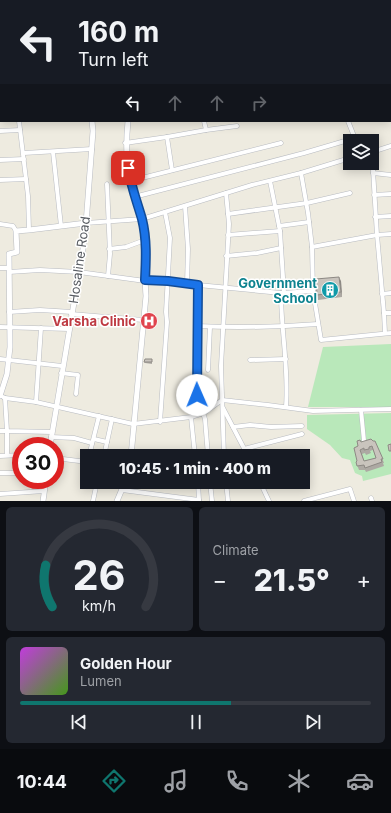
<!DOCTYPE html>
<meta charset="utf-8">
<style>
:root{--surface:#171b24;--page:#242831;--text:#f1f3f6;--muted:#9ea1a6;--line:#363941;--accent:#0f766e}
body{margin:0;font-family:Inter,sans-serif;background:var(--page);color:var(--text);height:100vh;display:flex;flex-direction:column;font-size:15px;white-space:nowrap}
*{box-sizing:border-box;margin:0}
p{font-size:13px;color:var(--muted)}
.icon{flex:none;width:22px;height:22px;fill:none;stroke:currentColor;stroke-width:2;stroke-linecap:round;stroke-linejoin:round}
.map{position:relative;height:501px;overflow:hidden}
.side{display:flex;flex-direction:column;gap:6px;padding:6px;background:#0d0f14;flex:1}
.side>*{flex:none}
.banner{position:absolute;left:0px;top:0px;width:391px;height:122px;box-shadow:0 2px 10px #0003;background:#171b24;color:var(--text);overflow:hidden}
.tools{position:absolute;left:343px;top:134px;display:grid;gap:8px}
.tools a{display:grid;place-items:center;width:36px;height:36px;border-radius:0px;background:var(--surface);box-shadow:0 2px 10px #0003;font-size:20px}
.speed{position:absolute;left:12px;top:437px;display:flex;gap:8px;font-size:20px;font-weight:700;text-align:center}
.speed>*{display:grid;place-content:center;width:52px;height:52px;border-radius:50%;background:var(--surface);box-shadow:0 2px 10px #0003;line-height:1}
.speed .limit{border:6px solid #d22;background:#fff;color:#111}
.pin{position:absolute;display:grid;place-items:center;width:34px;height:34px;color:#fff;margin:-17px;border-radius:8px;box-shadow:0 2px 6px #0006}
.me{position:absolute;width:44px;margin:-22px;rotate:359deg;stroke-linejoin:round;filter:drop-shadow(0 0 3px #0008)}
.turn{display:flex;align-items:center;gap:14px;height:84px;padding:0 12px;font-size:18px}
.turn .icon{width:52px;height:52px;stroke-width:2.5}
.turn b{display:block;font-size:28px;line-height:34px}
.lanes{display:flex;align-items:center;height:38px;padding:0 12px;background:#0003;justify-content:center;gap:20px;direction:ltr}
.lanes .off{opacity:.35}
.big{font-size:30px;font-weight:800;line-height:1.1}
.side .tile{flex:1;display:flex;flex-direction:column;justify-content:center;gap:6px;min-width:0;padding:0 14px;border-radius:6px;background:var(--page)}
.side .dial{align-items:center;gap:0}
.dial svg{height:104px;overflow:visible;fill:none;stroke:var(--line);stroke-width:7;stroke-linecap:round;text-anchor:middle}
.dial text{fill:var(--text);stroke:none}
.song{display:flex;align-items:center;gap:12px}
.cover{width:48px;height:48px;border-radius:6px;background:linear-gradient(135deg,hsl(290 70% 55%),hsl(100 70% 35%))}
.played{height:4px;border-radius:2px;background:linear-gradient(90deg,var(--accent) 60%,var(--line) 60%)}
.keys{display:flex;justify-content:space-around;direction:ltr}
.heat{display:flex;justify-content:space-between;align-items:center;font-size:22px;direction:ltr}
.side .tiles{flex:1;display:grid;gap:6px;grid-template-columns:1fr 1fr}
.tile:last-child{grid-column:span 2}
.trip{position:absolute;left:80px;top:449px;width:230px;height:40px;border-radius:0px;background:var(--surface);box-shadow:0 2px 10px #0003;font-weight:800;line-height:40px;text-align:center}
.tab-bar{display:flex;height:64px;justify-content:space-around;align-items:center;background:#090b0e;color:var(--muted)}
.tab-bar .icon{width:28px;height:28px}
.tab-bar .selected{color:var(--accent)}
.tab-bar b{font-size:18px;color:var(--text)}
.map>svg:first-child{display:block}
.green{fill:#b9e8ba}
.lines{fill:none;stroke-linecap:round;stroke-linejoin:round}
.stream{stroke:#9ed3ff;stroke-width:1.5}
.minor-casing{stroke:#b8bbc1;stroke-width:5}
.tertiary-casing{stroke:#b8bbc1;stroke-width:6}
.primary-casing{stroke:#fecf48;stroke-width:7}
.trunk-casing{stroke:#eda900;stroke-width:8}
.minor{stroke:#fff;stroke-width:4}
.tertiary{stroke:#fff;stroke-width:5}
.primary{stroke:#fff2a3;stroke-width:6}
.trunk{stroke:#ffea94;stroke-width:7}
.wall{fill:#ada9a3;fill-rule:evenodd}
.shaded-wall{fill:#8d8984}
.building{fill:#c9c4bd;stroke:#8d8984;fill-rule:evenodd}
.route-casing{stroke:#114b97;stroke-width:10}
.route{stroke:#1a73e8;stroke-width:7}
.labels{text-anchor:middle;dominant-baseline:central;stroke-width:3;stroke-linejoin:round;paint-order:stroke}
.street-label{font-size:13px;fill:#595d63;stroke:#fff}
.culture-label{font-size:13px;font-weight:bold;fill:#0d838f;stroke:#fff;text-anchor:end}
.health-label{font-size:13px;font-weight:bold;fill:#be3a42;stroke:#fff;text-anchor:end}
</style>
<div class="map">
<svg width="391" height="501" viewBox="0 0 391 501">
<rect width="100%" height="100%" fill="#eeebe0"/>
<g class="green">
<polygon points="391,344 391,407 308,407 323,347"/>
<polygon points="391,413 391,474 363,481 362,476 355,473 350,460 342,458 330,445 307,429 307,415"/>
</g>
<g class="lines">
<g class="stream">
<polyline points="387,1 387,0"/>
<polyline points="390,90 391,92"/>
</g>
<g class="minor-casing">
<g id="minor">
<polyline points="154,0 155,1"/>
<polyline points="203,0 204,1"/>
<polyline points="236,0 237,1"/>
<polyline points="103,1 104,0"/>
<polyline points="180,1 180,0"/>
<polyline points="227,1 228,0"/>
<polyline points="282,1 284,0"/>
<polyline points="360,1 361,1"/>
<polyline points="390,21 391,21"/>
<polyline points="390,48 391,55"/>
<polyline points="0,101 1,101"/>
<polyline points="19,121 28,196 29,230"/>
<polyline points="348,121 356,141"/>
<polyline points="206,130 237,126"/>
<polyline points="0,131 20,130"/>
<polyline points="125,143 167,137"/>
<polyline points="53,152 61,226"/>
<polyline points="372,152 391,146"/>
<polyline points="24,153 92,149"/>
<polyline points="0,160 24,159"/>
<polyline points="172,170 167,137 206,130 204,121"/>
<polyline points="301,173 350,158"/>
<polyline points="373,173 391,175"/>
<polyline points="0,180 26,179"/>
<polyline points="130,181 281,143"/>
<polyline points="270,181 280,231 284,293"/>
<polyline points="107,184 110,254 108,276"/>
<polyline points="374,195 391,194"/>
<polyline points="134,197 304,153 355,138"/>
<polyline points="185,206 188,249 187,284"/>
<polyline points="228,214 307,203 350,193"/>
<polyline points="375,217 391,216"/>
<polyline points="86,223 142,219 252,185 301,173 308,213 312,247"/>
<polyline points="0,224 13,226 16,231"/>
<polyline points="279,226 309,222"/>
<polyline points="228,235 280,231"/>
<polyline points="109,249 126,247 145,240"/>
<polyline points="226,256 257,253 281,248"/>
<polyline points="0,268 9,268"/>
<polyline points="9,272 40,270 79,272 145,281 168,281 198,285 281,293 313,291 321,340 391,333"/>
<polyline points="313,291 312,247 377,235 372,154"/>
<path d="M281,293C281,331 289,369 286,407"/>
<polyline points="382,294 391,293"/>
<polyline points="9,312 40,310 72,312"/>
<polyline points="384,313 377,235 391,234"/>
<polyline points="71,314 143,320"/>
<polyline points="197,326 198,285"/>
<polyline points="0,327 69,329"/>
<polyline points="385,333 384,313 391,313"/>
<polyline points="0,359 62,366"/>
<polyline points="250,360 286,359"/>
<polyline points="208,370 210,327"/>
<polyline points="61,373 78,375 76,394"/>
<polyline points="3,397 5,398 7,431 51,432"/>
<polyline points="5,398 36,402 133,424 191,417 204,413 222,400 268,405 313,411 391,409"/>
<polyline points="36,402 41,328"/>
<polyline points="223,408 248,456"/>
<polyline points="361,410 364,441"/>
<polyline points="191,417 195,456"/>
<polyline points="160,422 167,322 166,312 170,238 165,212"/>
<polyline points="233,427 250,425 271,427 302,426"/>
<polyline points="0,431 7,431 7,455"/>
<polyline points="51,437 74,438 92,443"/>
<polyline points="94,439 107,442"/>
<polyline points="244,449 302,434"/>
<polyline points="0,456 21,455"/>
<polyline points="89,456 99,416"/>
<polyline points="104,456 112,419"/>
<path d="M208,456L205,419L197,395V326C239,328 277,327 318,324"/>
<polyline points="224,456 221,366 229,224 226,193"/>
<polyline points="55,458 87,462"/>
<polyline points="0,473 21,473"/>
<polyline points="198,482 199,501"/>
<polyline points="210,482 212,501"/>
<polyline points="226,482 228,501"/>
<polyline points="260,482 269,501"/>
<polyline points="122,490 199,500"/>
<polyline points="0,494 44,491"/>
<polyline points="371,498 372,501"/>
<polyline points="93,501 97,482"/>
<polyline points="304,501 350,489 354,501"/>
</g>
</g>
<g class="tertiary-casing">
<g id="tertiary">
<path d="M128,121C126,141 126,162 130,182C134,199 142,215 144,232C147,253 144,275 146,296L131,456"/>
<polyline points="0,396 7,374 10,347 9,254 17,252 16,231 29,230 86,223"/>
<polyline points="50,446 85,237 93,131 92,121"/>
<polyline points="43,501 46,480"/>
<polyline points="117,501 125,482"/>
</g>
</g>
<g class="primary-casing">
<polyline id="primary" points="86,1 86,0"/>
</g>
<g class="trunk-casing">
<g id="trunk">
<polyline points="126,1 127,0"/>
<polyline points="135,1 136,0"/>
<polyline points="0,62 1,62"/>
<polyline points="0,69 1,69"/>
</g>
</g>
<use href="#minor" class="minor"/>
<use href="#tertiary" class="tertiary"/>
<use href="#primary" class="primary"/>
<use href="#trunk" class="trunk"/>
</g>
<g class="wall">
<polygon points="341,281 342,297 318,300 317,295"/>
<polygon points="152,360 152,364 145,363 144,362"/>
<path d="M373,441H375L384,463H383L384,466L366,472L365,470H359L356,462L357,461L358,446L361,442ZM373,450L376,458L364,461L362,454L365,453L366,455L371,453L370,451Z"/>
</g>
<polygon class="shaded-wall" points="339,277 341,281 342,297 341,292"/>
<g class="building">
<rect x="9" y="0" width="15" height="1"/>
<polygon points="339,277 341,292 317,295 316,279"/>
<polygon points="145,359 152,359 152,362 144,362"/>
<path d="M371,439L373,441H375L383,459H381L382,462L365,468L364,465L357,466L356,462L357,461L354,448L358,446L357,441L360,440L361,442ZM372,446L376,458L364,461L360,450L364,448V450L369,449V447Z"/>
<polygon points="391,444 391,451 389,451 388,445"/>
</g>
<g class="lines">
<g class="route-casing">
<path id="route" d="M128,168C131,186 137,202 142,219C147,239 146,260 145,280L168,281L198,285L197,395"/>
</g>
<use href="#route" class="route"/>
</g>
<defs>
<g id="building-disc" transform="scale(0.9)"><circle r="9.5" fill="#0f9aa8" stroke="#fff"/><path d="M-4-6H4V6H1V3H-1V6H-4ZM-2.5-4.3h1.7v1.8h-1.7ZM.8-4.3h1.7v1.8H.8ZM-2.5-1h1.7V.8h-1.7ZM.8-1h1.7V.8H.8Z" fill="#fff"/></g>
<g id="hospital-disc" transform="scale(0.9)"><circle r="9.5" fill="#e0444e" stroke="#fff"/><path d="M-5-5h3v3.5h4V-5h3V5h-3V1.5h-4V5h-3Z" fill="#fff"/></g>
</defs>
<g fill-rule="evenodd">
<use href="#building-disc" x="330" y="290"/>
<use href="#hospital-disc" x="149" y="321"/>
</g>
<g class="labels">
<g class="street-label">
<text transform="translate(79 260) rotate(-82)">Hosaline Road</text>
</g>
<g class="culture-label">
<text x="317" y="283">Government<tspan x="317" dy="15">School</tspan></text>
</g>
<g class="health-label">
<text x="136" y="321">Varsha Clinic</text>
</g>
</g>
</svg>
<div class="tools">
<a><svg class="icon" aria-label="layers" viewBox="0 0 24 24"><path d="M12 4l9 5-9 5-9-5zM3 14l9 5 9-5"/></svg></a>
</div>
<div class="speed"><div class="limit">30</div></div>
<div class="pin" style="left:128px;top:168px;background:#d93025"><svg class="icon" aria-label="arrive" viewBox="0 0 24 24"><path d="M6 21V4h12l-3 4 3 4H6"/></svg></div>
<svg class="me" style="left:197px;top:395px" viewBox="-20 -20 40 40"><circle r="19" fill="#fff"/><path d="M0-13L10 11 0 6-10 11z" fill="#1a73e8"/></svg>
<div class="trip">10:45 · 1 min · 400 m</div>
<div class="banner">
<div class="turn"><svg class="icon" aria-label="left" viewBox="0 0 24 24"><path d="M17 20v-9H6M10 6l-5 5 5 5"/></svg><div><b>160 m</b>Turn left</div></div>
<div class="lanes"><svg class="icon" aria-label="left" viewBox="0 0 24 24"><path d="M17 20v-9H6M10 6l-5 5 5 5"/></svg><svg class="icon off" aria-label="ahead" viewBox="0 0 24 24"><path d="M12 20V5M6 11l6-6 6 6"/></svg><svg class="icon off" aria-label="ahead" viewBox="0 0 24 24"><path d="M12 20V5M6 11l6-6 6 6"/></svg><svg class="icon off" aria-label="right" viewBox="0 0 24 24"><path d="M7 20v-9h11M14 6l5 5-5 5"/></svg></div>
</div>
</div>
<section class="side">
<div class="tiles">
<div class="tile dial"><svg viewBox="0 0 100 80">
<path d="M14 69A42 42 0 1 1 86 69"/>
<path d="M14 69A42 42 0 0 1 9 37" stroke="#0f766e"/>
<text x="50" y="56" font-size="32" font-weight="700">26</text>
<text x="50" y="72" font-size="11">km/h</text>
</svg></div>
<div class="tile"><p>Climate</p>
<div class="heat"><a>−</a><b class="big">21.5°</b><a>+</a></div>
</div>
<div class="tile">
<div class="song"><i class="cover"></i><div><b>Golden Hour</b><p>Lumen</p></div></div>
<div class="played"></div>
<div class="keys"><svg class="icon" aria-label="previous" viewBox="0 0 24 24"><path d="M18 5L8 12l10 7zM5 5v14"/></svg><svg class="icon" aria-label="pause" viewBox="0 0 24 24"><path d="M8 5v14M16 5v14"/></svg><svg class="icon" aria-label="next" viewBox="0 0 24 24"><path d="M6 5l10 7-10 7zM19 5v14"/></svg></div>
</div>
</div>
</section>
<nav class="tab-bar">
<b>10:44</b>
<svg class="icon selected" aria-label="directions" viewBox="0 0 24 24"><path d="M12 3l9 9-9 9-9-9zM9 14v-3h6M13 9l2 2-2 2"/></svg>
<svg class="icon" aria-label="music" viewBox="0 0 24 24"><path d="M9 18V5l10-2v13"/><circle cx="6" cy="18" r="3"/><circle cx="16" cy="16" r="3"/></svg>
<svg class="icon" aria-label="phone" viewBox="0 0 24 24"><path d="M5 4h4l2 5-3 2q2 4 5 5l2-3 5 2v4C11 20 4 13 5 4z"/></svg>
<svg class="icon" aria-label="climate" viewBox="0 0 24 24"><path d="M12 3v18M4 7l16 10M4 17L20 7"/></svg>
<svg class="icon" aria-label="car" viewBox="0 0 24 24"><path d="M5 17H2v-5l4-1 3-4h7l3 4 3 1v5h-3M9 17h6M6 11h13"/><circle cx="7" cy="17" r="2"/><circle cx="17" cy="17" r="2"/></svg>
</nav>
